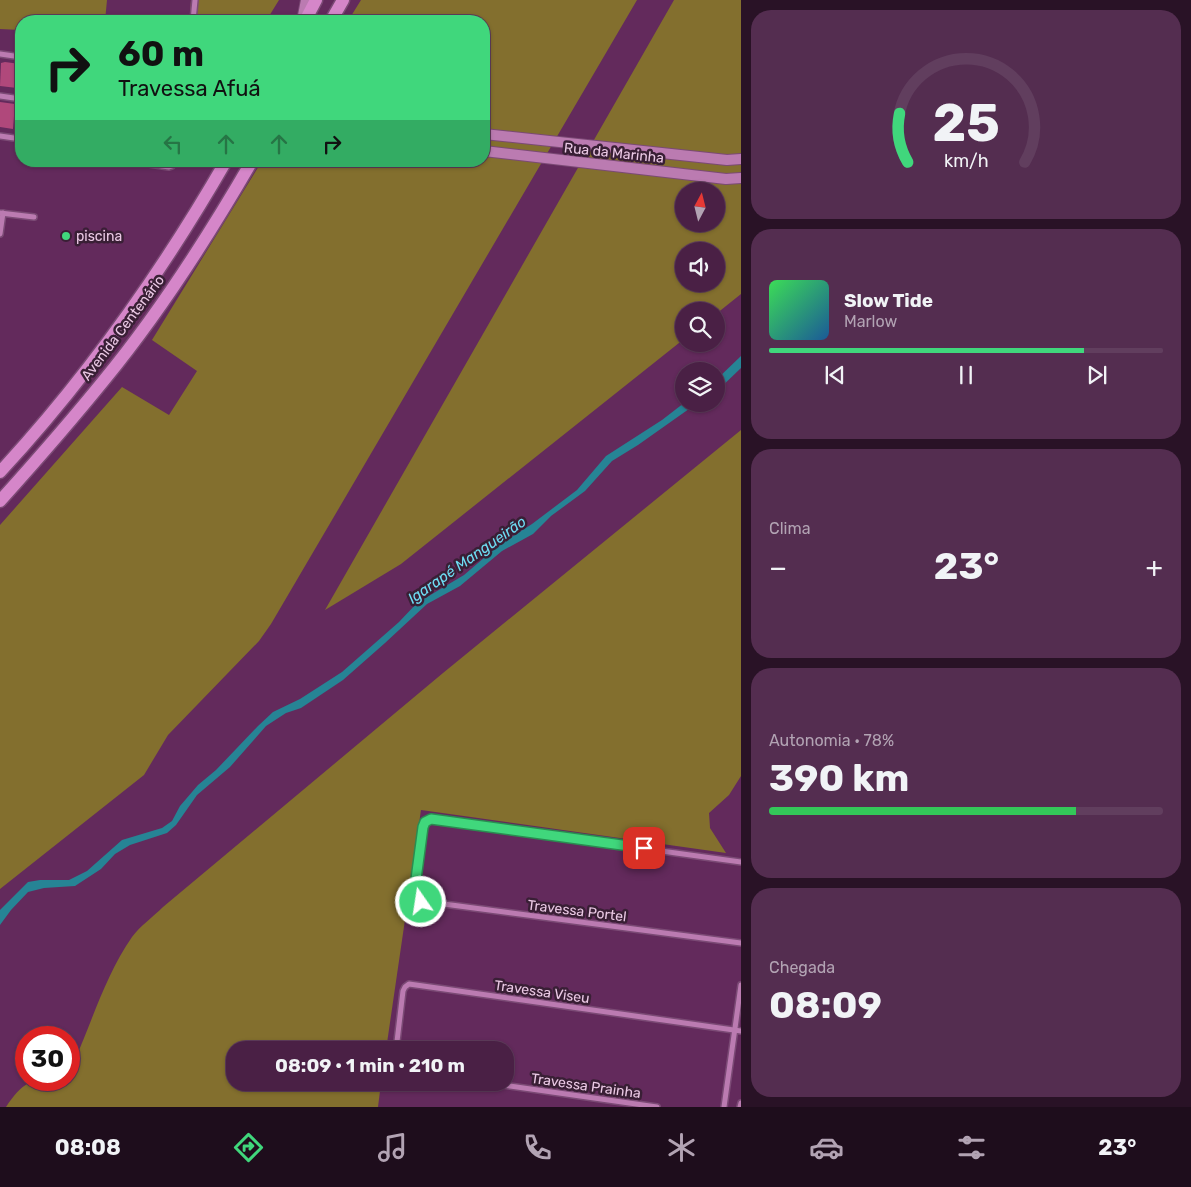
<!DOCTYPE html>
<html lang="pt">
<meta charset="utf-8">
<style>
:root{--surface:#4a2045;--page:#542d50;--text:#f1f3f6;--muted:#b2a3b3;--line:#613e5e;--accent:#40d77c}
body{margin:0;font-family:Rubik,sans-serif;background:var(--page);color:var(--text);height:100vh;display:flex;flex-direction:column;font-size:19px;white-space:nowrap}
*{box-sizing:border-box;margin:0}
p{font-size:16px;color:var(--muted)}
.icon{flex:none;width:28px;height:28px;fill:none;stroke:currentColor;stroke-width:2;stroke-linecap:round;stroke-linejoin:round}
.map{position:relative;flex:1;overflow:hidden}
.drawer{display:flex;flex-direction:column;gap:10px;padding:10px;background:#291226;width:450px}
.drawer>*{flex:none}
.hud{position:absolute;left:15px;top:15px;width:475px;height:152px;border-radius:20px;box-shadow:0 1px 4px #0004,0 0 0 1px var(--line);background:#40d77c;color:#111;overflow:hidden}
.needle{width:32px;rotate:7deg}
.controls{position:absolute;left:675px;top:182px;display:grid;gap:10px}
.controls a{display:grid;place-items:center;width:50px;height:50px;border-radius:50%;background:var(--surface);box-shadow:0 1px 4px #0004,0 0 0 1px var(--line);font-size:25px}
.speed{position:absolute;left:15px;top:1026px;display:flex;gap:10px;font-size:25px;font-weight:700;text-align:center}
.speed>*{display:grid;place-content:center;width:65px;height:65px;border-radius:50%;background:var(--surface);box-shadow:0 1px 4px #0004,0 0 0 1px var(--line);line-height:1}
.speed .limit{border:8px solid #d22;background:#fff;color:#111}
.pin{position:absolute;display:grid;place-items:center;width:42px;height:42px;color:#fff;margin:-21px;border-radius:10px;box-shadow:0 2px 8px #0006}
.me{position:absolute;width:55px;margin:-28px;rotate:347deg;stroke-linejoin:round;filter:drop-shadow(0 0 4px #0008)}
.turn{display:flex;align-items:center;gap:18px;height:105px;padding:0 20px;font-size:22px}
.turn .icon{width:65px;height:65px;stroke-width:2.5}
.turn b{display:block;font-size:35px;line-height:42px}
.lanes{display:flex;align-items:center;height:48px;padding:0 20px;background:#0003;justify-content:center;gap:25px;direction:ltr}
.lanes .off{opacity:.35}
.big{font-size:38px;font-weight:700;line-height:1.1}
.drawer .widget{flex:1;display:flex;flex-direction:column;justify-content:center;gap:8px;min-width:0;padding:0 18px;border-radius:20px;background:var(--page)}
.drawer .dial{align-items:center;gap:0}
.dial svg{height:130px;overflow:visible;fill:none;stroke:var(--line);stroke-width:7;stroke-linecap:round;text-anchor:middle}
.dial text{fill:var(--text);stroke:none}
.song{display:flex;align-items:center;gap:15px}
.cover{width:60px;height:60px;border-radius:8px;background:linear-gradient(135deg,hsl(130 70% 55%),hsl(210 70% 35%))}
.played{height:5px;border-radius:2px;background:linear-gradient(90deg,var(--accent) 80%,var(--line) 80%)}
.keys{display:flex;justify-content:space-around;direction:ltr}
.heat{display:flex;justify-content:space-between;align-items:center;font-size:28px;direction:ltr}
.charge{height:8px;border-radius:4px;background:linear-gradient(90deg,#34c759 78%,var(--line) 0)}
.trip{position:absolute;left:226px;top:1041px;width:288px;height:50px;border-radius:20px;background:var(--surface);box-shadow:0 1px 4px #0004,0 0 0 1px var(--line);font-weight:700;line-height:50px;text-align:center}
.menu{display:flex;height:80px;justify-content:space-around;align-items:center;background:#1e0d1c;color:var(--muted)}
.menu .icon{width:35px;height:35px}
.menu .active{color:var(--accent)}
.menu b{font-size:22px;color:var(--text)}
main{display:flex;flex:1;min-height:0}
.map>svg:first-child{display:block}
.forest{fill:#836f2e;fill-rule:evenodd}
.water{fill:#268495}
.building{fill:#b0487b}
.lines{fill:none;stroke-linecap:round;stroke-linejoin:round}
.minor-casing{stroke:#7b4a75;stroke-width:8}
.secondary-casing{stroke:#7b4a75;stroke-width:12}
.primary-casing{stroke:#7b4a75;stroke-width:15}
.minor{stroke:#bb7bb1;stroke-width:5}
.secondary{stroke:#bb7bb1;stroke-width:10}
.primary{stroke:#d586c9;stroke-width:12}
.route-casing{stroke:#2a8c51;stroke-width:12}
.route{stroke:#40d77c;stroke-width:9}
.poi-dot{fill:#40d77c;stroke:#391f35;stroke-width:2}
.labels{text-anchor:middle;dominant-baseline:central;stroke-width:5;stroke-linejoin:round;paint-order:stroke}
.street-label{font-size:14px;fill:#ebc9e5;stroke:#391f35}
.poi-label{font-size:14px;fill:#ebc9e5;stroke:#391f35;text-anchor:start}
.water-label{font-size:15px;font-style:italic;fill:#6eddf3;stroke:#391f35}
</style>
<main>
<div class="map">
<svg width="741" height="1107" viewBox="0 0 741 1107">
<rect width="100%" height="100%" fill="#632a5c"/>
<g class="forest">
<polygon points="0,0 107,0 105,21 21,21 21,30 0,29"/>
<polygon points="191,0 279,0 266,21 187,21 190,16"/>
<polygon points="361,0 637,0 271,624 259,641 168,735 144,775 0,889 0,525 122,387 169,415 197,371 152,340 262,161 484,161 484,21 348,21"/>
<path d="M674,0H741V294L716,314V311H684V339L401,564L325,610ZM684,191H716V224H684ZM684,251H716V284H684Z"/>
<path d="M741,430V776L729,795L709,813L710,828L726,853L421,810L386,1050H235V1082L381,1083L378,1107H6C27,1076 34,1080 69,1080V1066L73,1064C92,1022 105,976 132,937C140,926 153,917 163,907L443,673Z"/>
</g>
<g class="water">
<polygon points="741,356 741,368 716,392 716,380"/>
<polygon points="684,403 696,404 638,445 612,461 585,491 551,516 533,534 502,551 460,586 427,604 385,643 343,680 301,708 286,713 266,726 230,767 197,795 176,825 167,833 130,845 115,854 101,869 75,886 44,888 28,892 11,910 0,925 0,910 28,882 40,880 69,880 87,871 122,840 162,828 172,821 180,806 198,785 216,770 258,726 273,712 300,699 342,672 399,622 417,603 464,575 499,545 532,524 577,490 606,456 662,420"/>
</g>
<g class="building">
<polygon points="5,62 20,64 17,88 0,86 1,63"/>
<polygon points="0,102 15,104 13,129 0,127"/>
</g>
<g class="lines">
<g class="minor-casing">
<g id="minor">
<polyline points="193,21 195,0"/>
<polyline points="0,54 21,57"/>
<polyline points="0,96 21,99"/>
<polyline points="0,136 21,139"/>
<polyline points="19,139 21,121"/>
<polyline points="129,161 169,167 172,166 174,161"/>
<polyline points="0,213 34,217"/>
<polyline points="0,234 3,213"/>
<polyline points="741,862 431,819 425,822 423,827 414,894 417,900 421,901 741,943"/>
<polyline points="396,1050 403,991 405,987 409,984 741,1031"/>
<polyline points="482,1082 657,1107"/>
<polyline points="724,1107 741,985"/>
<polyline points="740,1107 741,1103"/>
</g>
</g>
<g class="secondary-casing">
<g id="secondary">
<polyline points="302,21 306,0"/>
<polyline points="484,134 727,160 741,159"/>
<polyline points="484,151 726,179 741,178"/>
</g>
</g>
<g class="primary-casing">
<g id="primary">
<polyline points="305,21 316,0"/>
<polyline points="331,21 343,0"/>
<path d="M0,472C87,378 162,272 226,161"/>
<path d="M0,501C36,461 71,421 105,379C160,312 208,237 252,161"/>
</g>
</g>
<use href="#minor" class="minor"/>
<use href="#secondary" class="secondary"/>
<use href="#primary" class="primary"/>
</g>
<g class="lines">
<g class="route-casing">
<polyline id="route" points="421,902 417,900 414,894 423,827 425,822 431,819 644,848"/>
</g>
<use href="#route" class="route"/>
</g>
<circle class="poi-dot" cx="66" cy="236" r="5"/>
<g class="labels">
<g class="street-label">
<text transform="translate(614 153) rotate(6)">Rua da Marinha</text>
<text transform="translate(123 328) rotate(-53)">Avenida Centenário</text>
<text transform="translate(577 911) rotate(7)">Travessa Portel</text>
<text transform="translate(542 992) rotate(8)">Travessa Viseu</text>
<text transform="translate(586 1086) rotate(8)">Travessa Prainha</text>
</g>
<g class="poi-label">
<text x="76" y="236">piscina</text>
</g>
<g class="water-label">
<text transform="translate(467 560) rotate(-35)">Igarapé Mangueirão</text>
</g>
</g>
</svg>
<div class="controls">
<a><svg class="needle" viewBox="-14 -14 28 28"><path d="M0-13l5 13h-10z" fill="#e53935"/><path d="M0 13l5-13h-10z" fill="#b2a3b3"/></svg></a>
<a><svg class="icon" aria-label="sound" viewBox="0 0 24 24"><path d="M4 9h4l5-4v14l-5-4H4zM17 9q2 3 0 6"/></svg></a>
<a><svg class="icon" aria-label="search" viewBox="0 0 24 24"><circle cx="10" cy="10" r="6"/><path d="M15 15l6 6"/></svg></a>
<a><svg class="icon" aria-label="layers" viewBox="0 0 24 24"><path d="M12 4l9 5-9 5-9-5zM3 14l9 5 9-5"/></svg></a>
</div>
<div class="speed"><div class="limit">30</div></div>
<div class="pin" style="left:644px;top:848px;background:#d93025"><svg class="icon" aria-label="arrive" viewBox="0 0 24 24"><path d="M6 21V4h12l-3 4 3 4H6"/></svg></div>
<svg class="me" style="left:421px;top:902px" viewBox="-20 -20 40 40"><circle r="17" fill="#40d77c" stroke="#fff" stroke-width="3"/><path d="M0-11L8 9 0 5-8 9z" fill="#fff"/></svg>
<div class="trip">08:09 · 1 min · 210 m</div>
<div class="hud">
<div class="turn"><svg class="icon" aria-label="right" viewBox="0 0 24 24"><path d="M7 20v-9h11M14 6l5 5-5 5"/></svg><div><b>60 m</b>Travessa Afuá</div></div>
<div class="lanes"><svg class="icon off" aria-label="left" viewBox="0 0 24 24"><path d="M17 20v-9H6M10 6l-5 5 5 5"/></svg><svg class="icon off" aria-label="ahead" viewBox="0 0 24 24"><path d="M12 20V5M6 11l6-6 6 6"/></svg><svg class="icon off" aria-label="ahead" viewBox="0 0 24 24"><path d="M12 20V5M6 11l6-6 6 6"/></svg><svg class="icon" aria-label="right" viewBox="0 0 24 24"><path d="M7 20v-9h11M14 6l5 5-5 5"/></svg></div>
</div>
</div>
<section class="drawer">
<div class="widget dial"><svg viewBox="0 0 100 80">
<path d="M14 69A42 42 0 1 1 86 69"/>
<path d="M14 69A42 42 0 0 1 9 39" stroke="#40d77c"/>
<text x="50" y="56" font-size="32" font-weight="700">25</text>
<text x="50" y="72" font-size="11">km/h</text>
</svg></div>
<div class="widget">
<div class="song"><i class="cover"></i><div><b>Slow Tide</b><p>Marlow</p></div></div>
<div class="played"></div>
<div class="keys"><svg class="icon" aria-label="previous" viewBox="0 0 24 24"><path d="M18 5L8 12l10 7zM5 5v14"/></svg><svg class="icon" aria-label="pause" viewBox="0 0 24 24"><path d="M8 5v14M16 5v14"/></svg><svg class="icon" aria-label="next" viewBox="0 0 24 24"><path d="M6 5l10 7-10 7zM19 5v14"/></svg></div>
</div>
<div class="widget"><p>Clima</p>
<div class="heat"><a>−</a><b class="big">23°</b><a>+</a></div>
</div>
<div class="widget"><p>Autonomia · 78%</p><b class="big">390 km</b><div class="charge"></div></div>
<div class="widget"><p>Chegada</p><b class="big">08:09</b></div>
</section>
</main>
<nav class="menu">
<b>08:08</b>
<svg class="icon active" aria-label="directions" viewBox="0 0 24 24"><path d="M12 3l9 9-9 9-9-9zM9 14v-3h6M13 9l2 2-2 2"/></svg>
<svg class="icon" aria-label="music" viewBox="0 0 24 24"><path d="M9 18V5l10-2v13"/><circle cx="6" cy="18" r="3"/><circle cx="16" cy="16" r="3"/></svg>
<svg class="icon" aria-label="phone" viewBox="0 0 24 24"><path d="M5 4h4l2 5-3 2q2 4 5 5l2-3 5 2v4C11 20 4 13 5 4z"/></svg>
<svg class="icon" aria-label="climate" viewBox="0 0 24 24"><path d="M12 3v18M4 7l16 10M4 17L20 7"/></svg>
<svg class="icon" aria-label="car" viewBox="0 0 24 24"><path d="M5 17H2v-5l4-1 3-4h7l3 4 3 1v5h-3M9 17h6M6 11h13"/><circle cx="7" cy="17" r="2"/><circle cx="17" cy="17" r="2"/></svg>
<svg class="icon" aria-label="filters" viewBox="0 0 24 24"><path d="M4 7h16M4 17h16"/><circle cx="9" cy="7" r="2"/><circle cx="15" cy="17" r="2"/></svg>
<b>23°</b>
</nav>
